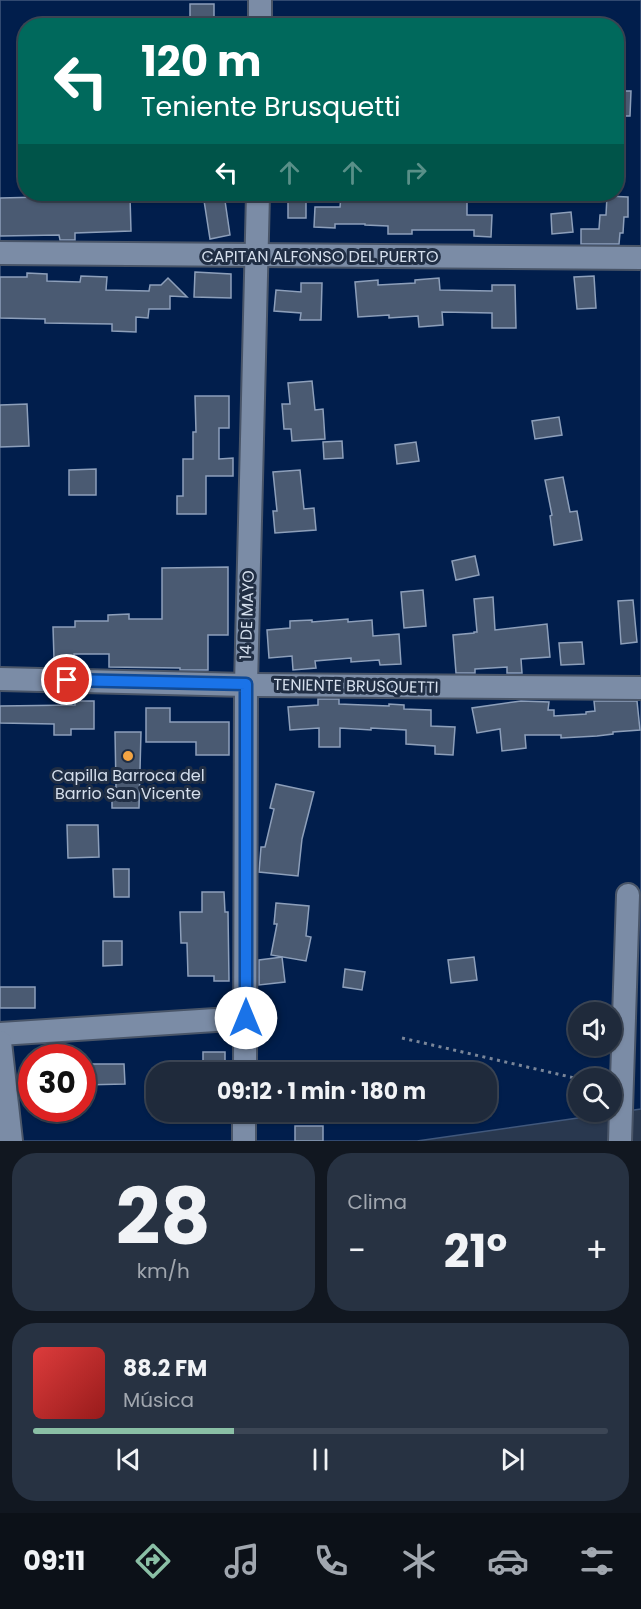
<!DOCTYPE html>
<html lang="es">
<meta charset="utf-8">
<style>
:root{--surface:#1f2a3b;--page:#273242;--text:#f1f3f6;--muted:#a1a7af;--line:#3c4655;--accent:#8abfa5}
body{margin:0;font-family:Poppins,sans-serif;background:var(--page);color:var(--text);height:100vh;display:flex;flex-direction:column;font-size:22px;white-space:nowrap}
*{box-sizing:border-box;margin:0}
p{font-size:20px;color:var(--muted)}
.icon{flex:none;width:33px;height:33px;fill:none;stroke:currentColor;stroke-width:2;stroke-linecap:round;stroke-linejoin:round}
.map{position:relative;height:1141px;overflow:hidden}
.details{display:flex;flex-direction:column;gap:12px;padding:12px;background:#111720;flex:1}
.details>*{flex:none}
.hud{position:absolute;left:18px;top:18px;width:606px;height:183px;border-radius:24px;box-shadow:0 2px 4px #0004,0 0 0 2px var(--line);background:#00695c;color:#fff;overflow:hidden}
.controls{position:absolute;left:568px;top:1002px;display:grid;gap:12px}
.controls a{display:grid;place-items:center;width:54px;height:54px;border-radius:50%;background:var(--surface);box-shadow:0 2px 4px #0004,0 0 0 2px var(--line);font-size:30px}
.speed{position:absolute;left:18px;top:1044px;display:flex;gap:12px;font-size:30px;font-weight:700;text-align:center}
.speed>*{display:grid;place-content:center;width:78px;height:78px;border-radius:50%;background:var(--surface);box-shadow:0 2px 4px #0004,0 0 0 2px var(--line);line-height:1}
.speed .limit{border:9px solid #d22;background:#fff;color:#111}
.pin{position:absolute;display:grid;place-items:center;width:51px;height:51px;color:#fff;margin:-26px;border:3px solid #fff;border-radius:50%;box-shadow:0 2px 6px #0007}
.me{position:absolute;width:66px;margin:-33px;rotate:0deg;stroke-linejoin:round;filter:drop-shadow(0 0 4px #0008)}
.turn{display:flex;align-items:center;gap:21px;height:126px;padding:0 24px;font-size:27px}
.turn .icon{width:78px;height:78px;stroke-width:2.5}
.turn b{display:block;font-size:42px;line-height:51px}
.lanes{display:flex;align-items:center;height:57px;padding:0 24px;background:#0003;justify-content:center;gap:30px;direction:ltr}
.lanes .off{opacity:.35}
.big{font-size:45px;font-weight:700;line-height:1.1}
.details .card{flex:1;display:flex;flex-direction:column;justify-content:center;gap:9px;min-width:0;padding:0 21px;border-radius:24px;background:var(--page)}
.details .dial{align-items:center;gap:0}
.dial b{font-size:78px;line-height:1}
.song{display:flex;align-items:center;gap:18px}
.cover{width:72px;height:72px;border-radius:9px;background:linear-gradient(135deg,hsl(0 70% 55%),hsl(0 70% 35%))}
.played{height:6px;border-radius:3px;background:linear-gradient(90deg,var(--accent) 35%,var(--line) 35%)}
.keys{display:flex;justify-content:space-around;direction:ltr}
.heat{display:flex;justify-content:space-between;align-items:center;font-size:33px;direction:ltr}
.details .tiles{flex:1;display:grid;gap:12px;grid-template-columns:1fr 1fr}
.card:last-child{grid-column:span 2}
.trip{position:absolute;left:146px;top:1062px;width:351px;height:60px;border-radius:24px;background:var(--surface);box-shadow:0 2px 4px #0004,0 0 0 2px var(--line);font-weight:700;line-height:60px;text-align:center}
.menu{display:flex;height:96px;justify-content:space-around;align-items:center;background:#0c1118;color:var(--muted)}
.menu .icon{width:42px;height:42px}
.menu .on{color:var(--accent)}
.menu b{font-size:27px;color:var(--text)}
.map>svg:first-child{display:block}
.water{fill:#011e4c;stroke:#41587c;stroke-width:1.5;fill-rule:evenodd}
.building{fill:#4a5a72;stroke:#8d9fba;stroke-width:1.5}
.lines{fill:none;stroke-linecap:round;stroke-linejoin:round}
.minor-casing{stroke:#495568;stroke-width:26}
.path{stroke:#7a8699;stroke-width:3;stroke-dasharray:3 4.5;stroke-linecap:butt}
.minor{stroke:#7b8ca6;stroke-width:22}
.route-casing{stroke:#114b97;stroke-width:15}
.route{stroke:#1a73e8;stroke-width:10}
.poi-dot{fill:#f3a443;stroke:#202e44;stroke-width:2}
.labels{text-anchor:middle;dominant-baseline:central;stroke-width:6;stroke-linejoin:round;paint-order:stroke}
.street-label{font-size:16px;fill:#d5dfed;stroke:#202e44}
.poi-label{font-size:16px;fill:#d5dfed;stroke:#202e44}
</style>
<div class="map">
<svg width="641" height="1141" viewBox="0 0 641 1141">
<rect width="100%" height="100%" fill="#29384f"/>
<path class="water" d="M0,0H641V1109L417,1141H0ZM26,26H616V194H26ZM579,1012H612V1046H579ZM32,1058H82V1108H32ZM156,1072H486V1112H156ZM579,1078H612V1112H579Z"/>
<g class="building">
<rect x="190" y="4" width="24" height="22"/>
<polygon points="616,91 631,91 630,116 616,116"/>
<polygon points="84,194 108,194 109,197 130,196 131,231 75,233 75,240 60,240 59,235 0,236 0,198 40,197 40,200 84,198"/>
<polygon points="203,194 224,194 230,235 210,239"/>
<rect x="288" y="194" width="18" height="24"/>
<polygon points="388,195 413,195 413,197 467,198 467,215 492,215 491,237 474,236 474,230 412,230 412,234 388,234 388,226 365,225 365,224 335,224 335,228 314,227 315,207 340,207 341,196 388,196"/>
<polygon points="607,196 628,197 628,217 624,217 623,233 620,233 619,244 581,244 581,229 599,229 600,215 606,215"/>
<polygon points="571,212 573,232 552,234 551,214"/>
<polygon points="195,272 231,274 231,298 194,297"/>
<polygon points="27,273 47,274 47,281 80,282 81,276 107,277 106,290 149,291 150,285 161,285 168,278 187,297 170,296 170,309 149,309 148,318 136,317 136,332 112,331 112,324 45,323 45,319 0,318 0,277 27,277"/>
<polygon points="594,276 596,308 577,309 574,277"/>
<polygon points="439,278 440,290 492,291 492,285 515,285 516,328 492,328 492,313 442,312 443,325 419,327 418,316 389,318 389,315 358,317 355,282 378,280 378,285 415,283 415,280"/>
<polygon points="301,283 322,283 321,320 300,320 301,313 274,311 276,290 301,292"/>
<polygon points="312,381 315,410 323,409 325,439 292,441 291,429 284,429 282,404 290,404 288,383"/>
<polygon points="195,396 229,396 229,428 219,428 219,459 233,458 233,476 206,476 206,514 177,514 177,496 183,496 183,459 193,459 193,432 196,432"/>
<polygon points="27,404 29,446 0,447 0,405"/>
<polygon points="559,417 562,435 535,439 532,421"/>
<polygon points="342,441 343,458 324,459 323,442"/>
<polygon points="416,442 419,461 397,464 395,445"/>
<polygon points="96,469 96,495 69,495 69,470"/>
<polygon points="300,470 304,509 314,508 316,530 275,533 273,511 277,511 273,472"/>
<polygon points="563,477 570,512 577,511 582,540 554,545 550,516 552,515 545,480"/>
<polygon points="475,556 479,575 456,580 452,561"/>
<polygon points="228,567 228,635 208,635 208,670 180,670 180,668 109,667 109,654 74,654 74,659 54,659 53,627 75,627 75,621 108,621 108,615 129,614 129,619 162,619 162,568"/>
<polygon points="423,590 426,626 404,628 401,592"/>
<polygon points="493,597 495,630 547,624 550,657 521,659 522,673 507,673 507,667 475,669 475,673 456,673 453,635 474,633 474,632 477,632 474,599"/>
<polygon points="633,600 637,642 621,644 618,601"/>
<polygon points="348,619 348,622 372,620 373,636 399,634 401,664 380,665 379,660 351,662 351,658 315,661 316,668 293,670 292,656 269,658 267,630 290,628 290,621 312,620 312,622"/>
<polygon points="582,642 584,664 561,665 559,643"/>
<polygon points="318,699 339,699 339,704 389,706 389,704 404,705 404,709 431,710 431,726 455,727 453,755 435,754 435,746 406,744 406,730 371,728 371,730 340,728 340,747 319,747 319,728 290,730 288,707 318,705"/>
<polygon points="75,701 94,701 94,729 71,729 71,735 54,735 54,724 0,723 0,706 75,705"/>
<polygon points="521,701 549,702 548,710 554,710 554,716 586,714 586,712 595,711 594,701 637,701 640,730 613,732 613,734 597,736 561,738 561,735 525,735 526,748 502,751 500,729 477,733 472,708"/>
<polygon points="146,708 170,708 170,722 229,722 229,755 196,755 196,742 146,742"/>
<polygon points="115,732 141,732 139,808 112,808 112,787 116,787"/>
<polygon points="276,784 314,792 302,839 298,876 259,872 261,847 265,847 274,809 270,808"/>
<polygon points="67,825 98,825 99,857 68,858"/>
<polygon points="113,869 129,869 129,897 114,897"/>
<polygon points="202,892 224,892 225,912 228,912 229,981 214,981 214,976 188,976 187,943 181,943 180,912 202,912"/>
<polygon points="276,903 309,906 306,936 311,937 306,961 271,955 277,924 274,924"/>
<polygon points="103,941 122,941 122,965 103,966"/>
<polygon points="282,957 285,982 259,985 259,960"/>
<polygon points="474,957 477,980 451,983 448,960"/>
<polygon points="345,969 365,972 362,990 343,987"/>
<rect x="0" y="987" width="35" height="21"/>
<rect x="203" y="1052" width="22" height="16"/>
<polygon points="82,1064 124,1064 125,1084 82,1085"/>
<rect x="295" y="1126" width="28" height="15"/>
</g>
<g class="lines">
<g class="minor-casing">
<g id="minor">
<polyline points="260,26 260,0"/>
<polyline points="0,253 641,258"/>
<polyline points="0,679 246,685 641,688"/>
<polyline points="0,1034 246,1018"/>
<polyline points="0,1042 11,1141"/>
<polyline points="245,1072 246,685 258,194"/>
<polyline points="244,1141 244,1112"/>
<polyline points="620,1141 628,895"/>
</g>
</g>
<polyline class="path" points="402,1038 579,1079"/>
<use href="#minor" class="minor"/>
</g>
<g class="lines">
<g class="route-casing">
<polyline id="route" points="67,680 246,684 246,1018"/>
</g>
<use href="#route" class="route"/>
</g>
<circle class="poi-dot" cx="128" cy="756" r="6"/>
<g class="labels">
<g class="street-label">
<text x="320" y="256">CAPITAN ALFONSO DEL PUERTO</text>
<text transform="translate(247 615) rotate(-88)">14 DE MAYO</text>
<text transform="translate(356 686) rotate(1)">TENIENTE BRUSQUETTI</text>
</g>
<g class="poi-label">
<text x="128" y="775">Capilla Barroca del<tspan x="128" dy="18">Barrio San Vicente</tspan></text>
</g>
</g>
</svg>
<div class="controls">
<a><svg class="icon" aria-label="sound" viewBox="0 0 24 24"><path d="M4 9h4l5-4v14l-5-4H4zM17 9q2 3 0 6"/></svg></a>
<a><svg class="icon" aria-label="search" viewBox="0 0 24 24"><circle cx="10" cy="10" r="6"/><path d="M15 15l6 6"/></svg></a>
</div>
<div class="speed"><div class="limit">30</div></div>
<div class="pin" style="left:67px;top:680px;background:#d93025"><svg class="icon" aria-label="arrive" viewBox="0 0 24 24"><path d="M6 21V4h12l-3 4 3 4H6"/></svg></div>
<svg class="me" style="left:246px;top:1018px" viewBox="-20 -20 40 40"><circle r="19" fill="#fff"/><path d="M0-13L10 11 0 6-10 11z" fill="#1a73e8"/></svg>
<div class="trip">09:12 · 1 min · 180 m</div>
<div class="hud">
<div class="turn"><svg class="icon" aria-label="left" viewBox="0 0 24 24"><path d="M17 20v-9H6M10 6l-5 5 5 5"/></svg><div><b>120 m</b>Teniente Brusquetti</div></div>
<div class="lanes"><svg class="icon" aria-label="left" viewBox="0 0 24 24"><path d="M17 20v-9H6M10 6l-5 5 5 5"/></svg><svg class="icon off" aria-label="ahead" viewBox="0 0 24 24"><path d="M12 20V5M6 11l6-6 6 6"/></svg><svg class="icon off" aria-label="ahead" viewBox="0 0 24 24"><path d="M12 20V5M6 11l6-6 6 6"/></svg><svg class="icon off" aria-label="right" viewBox="0 0 24 24"><path d="M7 20v-9h11M14 6l5 5-5 5"/></svg></div>
</div>
</div>
<section class="details">
<div class="tiles">
<div class="card dial"><b>28</b><p>km/h</p></div>
<div class="card"><p>Clima</p>
<div class="heat"><a>−</a><b class="big">21°</b><a>+</a></div>
</div>
<div class="card">
<div class="song"><i class="cover"></i><div><b>88.2 FM</b><p>Música</p></div></div>
<div class="played"></div>
<div class="keys"><svg class="icon" aria-label="previous" viewBox="0 0 24 24"><path d="M18 5L8 12l10 7zM5 5v14"/></svg><svg class="icon" aria-label="pause" viewBox="0 0 24 24"><path d="M8 5v14M16 5v14"/></svg><svg class="icon" aria-label="next" viewBox="0 0 24 24"><path d="M6 5l10 7-10 7zM19 5v14"/></svg></div>
</div>
</div>
</section>
<nav class="menu">
<b>09:11</b>
<svg class="icon on" aria-label="directions" viewBox="0 0 24 24"><path d="M12 3l9 9-9 9-9-9zM9 14v-3h6M13 9l2 2-2 2"/></svg>
<svg class="icon" aria-label="music" viewBox="0 0 24 24"><path d="M9 18V5l10-2v13"/><circle cx="6" cy="18" r="3"/><circle cx="16" cy="16" r="3"/></svg>
<svg class="icon" aria-label="phone" viewBox="0 0 24 24"><path d="M5 4h4l2 5-3 2q2 4 5 5l2-3 5 2v4C11 20 4 13 5 4z"/></svg>
<svg class="icon" aria-label="climate" viewBox="0 0 24 24"><path d="M12 3v18M4 7l16 10M4 17L20 7"/></svg>
<svg class="icon" aria-label="car" viewBox="0 0 24 24"><path d="M5 17H2v-5l4-1 3-4h7l3 4 3 1v5h-3M9 17h6M6 11h13"/><circle cx="7" cy="17" r="2"/><circle cx="17" cy="17" r="2"/></svg>
<svg class="icon" aria-label="filters" viewBox="0 0 24 24"><path d="M4 7h16M4 17h16"/><circle cx="9" cy="7" r="2"/><circle cx="15" cy="17" r="2"/></svg>
</nav>
